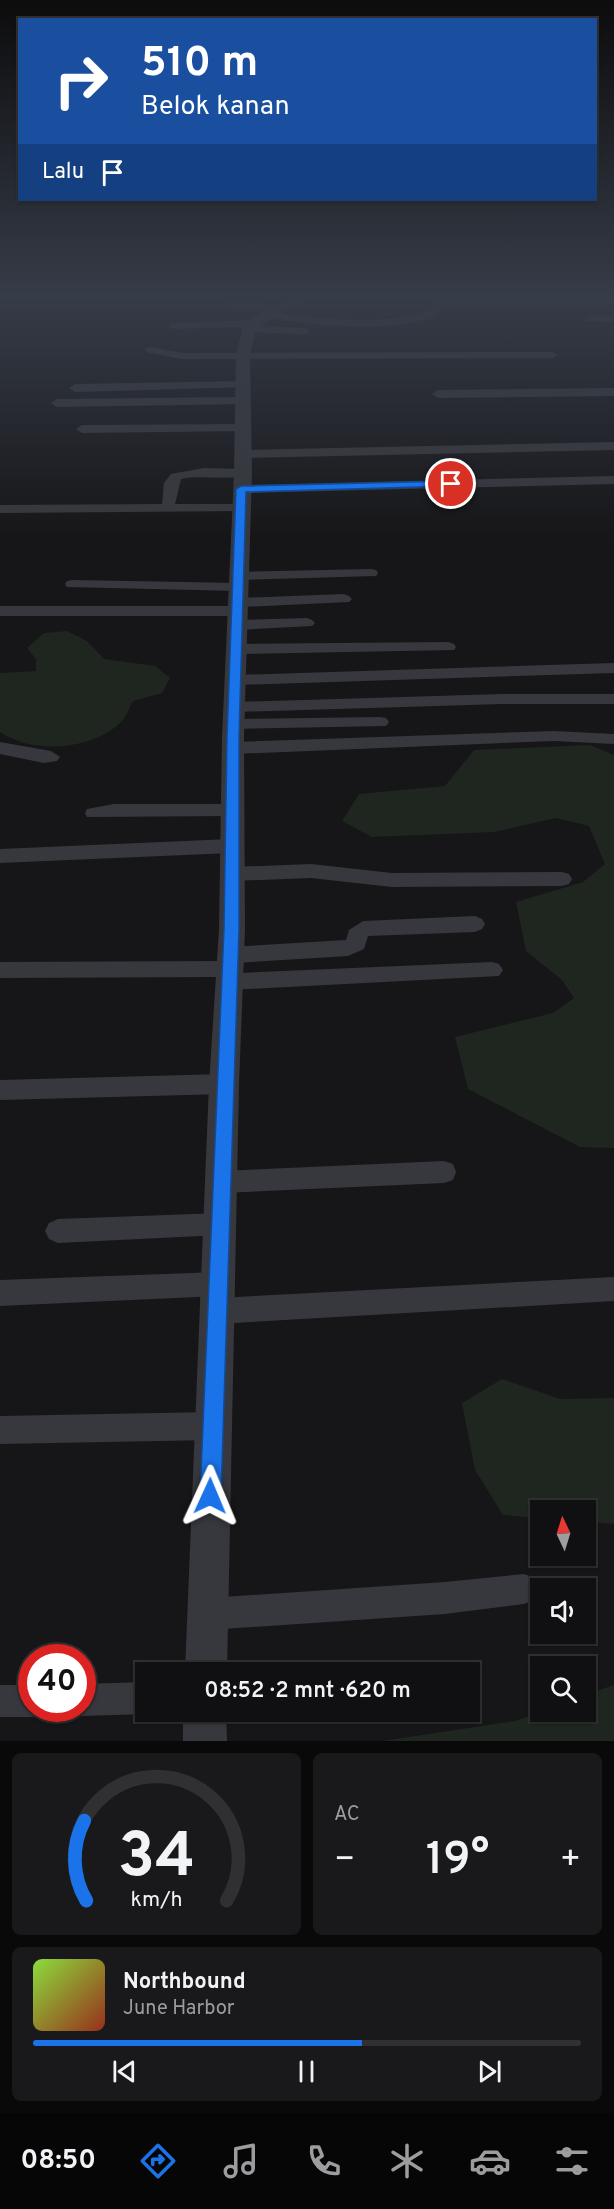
<!DOCTYPE html>
<html lang="id">
<meta charset="utf-8">
<style>
:root{--surface:#101012;--page:#19191b;--text:#f1f3f6;--muted:#9c9d9f;--line:#303032;--accent:#1a73e8}
body{margin:0;font-family:Overpass,sans-serif;background:var(--page);color:var(--text);height:100vh;display:flex;flex-direction:column;font-size:22px;white-space:nowrap}
*{box-sizing:border-box;margin:0}
p{font-size:20px;color:var(--muted)}
.icon{flex:none;width:33px;height:33px;fill:none;stroke:currentColor;stroke-width:2;stroke-linecap:round;stroke-linejoin:round}
.map{position:relative;height:1741px;overflow:hidden}
.sheet{display:flex;flex-direction:column;gap:12px;padding:12px;background:#09090a;flex:1}
.sheet>*{flex:none}
.guide{position:absolute;left:18px;top:18px;width:579px;height:183px;border-radius:0px;box-shadow:0 2px 4px #0004,0 0 0 2px var(--line);background:#1a4fa0;color:#fff;overflow:hidden}
.needle{width:39px;rotate:356deg}
.controls{position:absolute;left:530px;top:1500px;display:grid;gap:12px}
.controls a{display:grid;place-items:center;width:66px;height:66px;border-radius:0px;background:var(--surface);box-shadow:0 2px 4px #0004,0 0 0 2px var(--line);font-size:30px}
.speed{position:absolute;left:18px;top:1644px;display:flex;gap:12px;font-size:30px;font-weight:700;text-align:center}
.speed>*{display:grid;place-content:center;width:78px;height:78px;border-radius:50%;background:var(--surface);box-shadow:0 2px 4px #0004,0 0 0 2px var(--line);line-height:1}
.speed .limit{border:9px solid #d22;background:#fff;color:#111}
.pin{position:absolute;display:grid;place-items:center;width:51px;height:51px;color:#fff;margin:-26px;border:3px solid #fff;border-radius:50%;box-shadow:0 2px 6px #0007}
.me{position:absolute;width:66px;margin:-33px;rotate:1deg;stroke-linejoin:round;filter:drop-shadow(0 0 4px #0008)}
.turn{display:flex;align-items:center;gap:21px;height:126px;padding:0 24px;font-size:27px}
.turn .icon{width:78px;height:78px;stroke-width:2.5}
.turn b{display:block;font-size:42px;line-height:51px}
.then{display:flex;align-items:center;height:57px;padding:0 24px;background:#0003;gap:12px;font-size:22px}
.big{font-size:45px;font-weight:600;line-height:1.1}
.sheet .widget{flex:1;display:flex;flex-direction:column;justify-content:center;gap:9px;min-width:0;padding:0 21px;border-radius:9px;background:var(--page)}
.sheet .dial{align-items:center;gap:0}
.dial svg{height:156px;overflow:visible;fill:none;stroke:var(--line);stroke-width:7;stroke-linecap:round;text-anchor:middle}
.dial text{fill:var(--text);stroke:none}
.song{display:flex;align-items:center;gap:18px}
.cover{width:72px;height:72px;border-radius:9px;background:linear-gradient(135deg,hsl(90 70% 55%),hsl(10 70% 35%))}
.played{height:6px;border-radius:3px;background:linear-gradient(90deg,var(--accent) 60%,var(--line) 60%)}
.keys{display:flex;justify-content:space-around;direction:ltr}
.heat{display:flex;justify-content:space-between;align-items:center;font-size:33px;direction:ltr}
.sheet .tiles{flex:1;display:grid;gap:12px;grid-template-columns:1fr 1fr}
.widget:last-child{grid-column:span 2}
.trip{position:absolute;left:135px;top:1662px;width:345px;height:60px;border-radius:0px;background:var(--surface);box-shadow:0 2px 4px #0004,0 0 0 2px var(--line);font-weight:600;line-height:60px;text-align:center}
.menu{display:flex;height:96px;justify-content:space-around;align-items:center;background:#060607;color:var(--muted)}
.menu .icon{width:42px;height:42px}
.menu .active{color:var(--accent)}
.menu b{font-size:27px;color:var(--text)}
.map>svg:first-child{display:block}
.green{fill:#1e261f}
.lines{fill:none;stroke-linecap:round;stroke-linejoin:round}
.minor{fill:#37383d;fill-rule:evenodd}
.tertiary{fill:#37383d;fill-rule:evenodd}
.route{fill:#1a73e8;stroke:#114b97;stroke-width:1.5}
</style>
<div class="map">
<svg width="614" height="1741" viewBox="0 0 614 1741">
<rect width="100%" height="100%" fill="#161618"/>
<g class="green">
<path d="M67,631L87,641L104,659L155,666L170,678L162,693L133,701C129,707 127,716 122,721C94,750 33,755 0,732V673L36,671V659L27,648L44,633Z"/>
<polygon points="590,745 614,755 614,1148 580,1147 468,1089 455,1037 553,1013 574,998 562,980 526,951 516,902 583,882 605,864 589,826 556,818 494,832 372,837 342,821 359,794 445,786 474,750"/>
<polygon points="502,1379 560,1399 614,1398 614,1524 585,1522 585,1510 540,1510 540,1518 503,1515 475,1470 462,1403"/>
<polygon points="614,1685 614,1741 382,1741 515,1721 541,1712 585,1712 585,1695"/>
</g>
<g class="lines">
<g class="minor">
<path d="M614,298V304L444,305C441,308 440,313 436,315C400,334 304,326 264,316L263,314L266,311C252,306 232,313 220,305L225,302L262,303L279,309V313L284,314C330,319 386,326 430,310L434,301L444,299Z"/>
<polygon points="589,316 614,316 614,322 585,321 584,319"/>
<polygon points="255,320 260,323 256,326 305,328 310,331 305,334 246,332 241,329 242,327 173,329 168,326 173,323"/>
<polygon points="150,347 182,353 552,352 558,355 552,358 182,359 146,352 146,348"/>
<polygon points="245,381 249,383 249,387 75,392 69,388 75,384"/>
<polygon points="614,388 614,396 438,398 432,394 438,390"/>
<polygon points="244,397 248,398 248,404 57,407 51,403 57,399"/>
<polygon points="242,424 248,428 246,431 82,433 76,429 82,425"/>
<polygon points="614,442 614,450 242,458 236,454 242,450"/>
<path d="M204,468L243,469L250,473C240,482 197,474 181,479L175,504H239L246,508L244,511L0,513V505L162,504L164,483L171,474Z"/>
<polygon points="614,476 614,484 241,493 234,489 241,485"/>
<polygon points="371,569 376,570 378,573 376,576 237,580 230,576 237,572"/>
<polygon points="72,580 238,583 245,587 238,591 67,587 65,584 67,581"/>
<polygon points="344,594 349,596 352,599 349,602 241,607 245,611 237,616 0,616 0,606 233,606 230,603 238,598"/>
<polygon points="307,618 312,620 315,623 312,626 236,630 228,625 236,620"/>
<polygon points="448,642 454,644 456,647 454,650 236,654 228,649 236,644"/>
<polygon points="614,663 614,673 235,685 227,680 235,675"/>
<polygon points="502,694 614,694 614,704 502,704 234,712 226,707 234,702"/>
<polygon points="380,717 386,718 389,722 386,726 234,729 225,724 234,719"/>
<polygon points="554,731 614,734 614,744 554,741 233,754 224,748 233,742"/>
<polygon points="0,742 51,751 60,757 57,761 44,763 0,754"/>
<polygon points="114,804 232,804 239,806 241,810 239,814 232,816 87,817 85,813 87,809"/>
<polygon points="231,839 238,841 241,846 238,851 231,853 0,863 0,849"/>
<polygon points="311,864 392,873 562,872 569,874 572,879 569,884 562,886 392,887 311,878 231,881 224,879 221,874 224,869 231,867"/>
<polygon points="475,916 482,919 485,924 482,929 475,932 368,936 364,949 348,956 234,963 240,969 237,973 492,962 499,964 503,970 499,976 229,990 221,988 218,982 221,977 0,978 0,962 225,961 221,955 224,949 231,947 346,940 349,930 363,921"/>
<polygon points="224,1074 232,1077 235,1084 232,1091 224,1094 0,1100 0,1080"/>
<polygon points="444,1161 453,1164 456,1172 453,1180 444,1183 223,1193 214,1190 211,1182 214,1174 223,1171"/>
<polygon points="221,1213 230,1216 234,1224 230,1232 221,1235 58,1243 49,1239 45,1231 49,1223 58,1219"/>
<polygon points="219,1272 228,1275 232,1284 228,1293 219,1296 0,1306 0,1280"/>
<polygon points="614,1277 614,1301 217,1324 208,1320 204,1311 208,1302 217,1298"/>
<polygon points="212,1412 222,1416 226,1426 222,1436 212,1440 0,1444 0,1416"/>
<polygon points="524,1574 535,1578 539,1589 535,1600 524,1604 445,1614 208,1630 197,1625 192,1614 197,1603 208,1598 445,1582"/>
<polygon points="146,1682 146,1712 153,1712 146,1714 82,1716 69,1708 82,1708 82,1684"/>
<polygon points="0,1685 32,1685 32,1708 45,1708 44,1713 32,1717 0,1717"/>
</g>
<g class="tertiary">
<polygon points="301,294 320,294 273,317 256,329 250,354 252,473 244,737 245,929 239,1084 227,1672 185,1672 209,1084 219,929 222,737 234,473 236,354 244,324 263,311"/>
<polygon points="183,1712 226,1712 227,1741 183,1741"/>
</g>
</g>
<linearGradient id="sky" x2="0" y2="1"><stop stop-color="#0c0c0d"/><stop offset="0.55" stop-color="#363c48"/><stop offset="1" stop-color="#363c48" stop-opacity="0"/></linearGradient>
<rect width="614" height="538" fill="url(#sky)"/>
<polygon class="route" points="451,481 456,484 454,486 246,492 239,737 239,929 221,1496 218,1504 210,1507 203,1504 200,1496 224,929 227,737 236,489 241,486"/>
</svg>
<div class="controls">
<a><svg class="needle" viewBox="-14 -14 28 28"><path d="M0-13l5 13h-10z" fill="#e53935"/><path d="M0 13l5-13h-10z" fill="#9c9d9f"/></svg></a>
<a><svg class="icon" aria-label="sound" viewBox="0 0 24 24"><path d="M4 9h4l5-4v14l-5-4H4zM17 9q2 3 0 6"/></svg></a>
<a><svg class="icon" aria-label="search" viewBox="0 0 24 24"><circle cx="10" cy="10" r="6"/><path d="M15 15l6 6"/></svg></a>
</div>
<div class="speed"><div class="limit">40</div></div>
<div class="pin" style="left:451px;top:484px;background:#d93025"><svg class="icon" aria-label="arrive" viewBox="0 0 24 24"><path d="M6 21V4h12l-3 4 3 4H6"/></svg></div>
<svg class="me" style="left:210px;top:1496px" viewBox="-20 -20 40 40"><path d="M0-17L14 15 0 8-14 15z" fill="#1a73e8" stroke="#fff" stroke-width="4"/></svg>
<div class="trip">08:52 · 2 mnt · 620 m</div>
<div class="guide">
<div class="turn"><svg class="icon" aria-label="right" viewBox="0 0 24 24"><path d="M7 20v-9h11M14 6l5 5-5 5"/></svg><div><b>510 m</b>Belok kanan</div></div>
<div class="then">Lalu<svg class="icon" aria-label="arrive" viewBox="0 0 24 24"><path d="M6 21V4h12l-3 4 3 4H6"/></svg></div>
</div>
</div>
<section class="sheet">
<div class="tiles">
<div class="widget dial"><svg viewBox="0 0 100 80">
<path d="M14 69A42 42 0 1 1 86 69"/>
<path d="M14 69A42 42 0 0 1 13 28" stroke="#1a73e8"/>
<text x="50" y="56" font-size="32" font-weight="700">34</text>
<text x="50" y="72" font-size="11">km/h</text>
</svg></div>
<div class="widget"><p>AC</p>
<div class="heat"><a>−</a><b class="big">19°</b><a>+</a></div>
</div>
<div class="widget">
<div class="song"><i class="cover"></i><div><b>Northbound</b><p>June Harbor</p></div></div>
<div class="played"></div>
<div class="keys"><svg class="icon" aria-label="previous" viewBox="0 0 24 24"><path d="M18 5L8 12l10 7zM5 5v14"/></svg><svg class="icon" aria-label="pause" viewBox="0 0 24 24"><path d="M8 5v14M16 5v14"/></svg><svg class="icon" aria-label="next" viewBox="0 0 24 24"><path d="M6 5l10 7-10 7zM19 5v14"/></svg></div>
</div>
</div>
</section>
<nav class="menu">
<b>08:50</b>
<svg class="icon active" aria-label="directions" viewBox="0 0 24 24"><path d="M12 3l9 9-9 9-9-9zM9 14v-3h6M13 9l2 2-2 2"/></svg>
<svg class="icon" aria-label="music" viewBox="0 0 24 24"><path d="M9 18V5l10-2v13"/><circle cx="6" cy="18" r="3"/><circle cx="16" cy="16" r="3"/></svg>
<svg class="icon" aria-label="phone" viewBox="0 0 24 24"><path d="M5 4h4l2 5-3 2q2 4 5 5l2-3 5 2v4C11 20 4 13 5 4z"/></svg>
<svg class="icon" aria-label="climate" viewBox="0 0 24 24"><path d="M12 3v18M4 7l16 10M4 17L20 7"/></svg>
<svg class="icon" aria-label="car" viewBox="0 0 24 24"><path d="M5 17H2v-5l4-1 3-4h7l3 4 3 1v5h-3M9 17h6M6 11h13"/><circle cx="7" cy="17" r="2"/><circle cx="17" cy="17" r="2"/></svg>
<svg class="icon" aria-label="filters" viewBox="0 0 24 24"><path d="M4 7h16M4 17h16"/><circle cx="9" cy="7" r="2"/><circle cx="15" cy="17" r="2"/></svg>
</nav>
